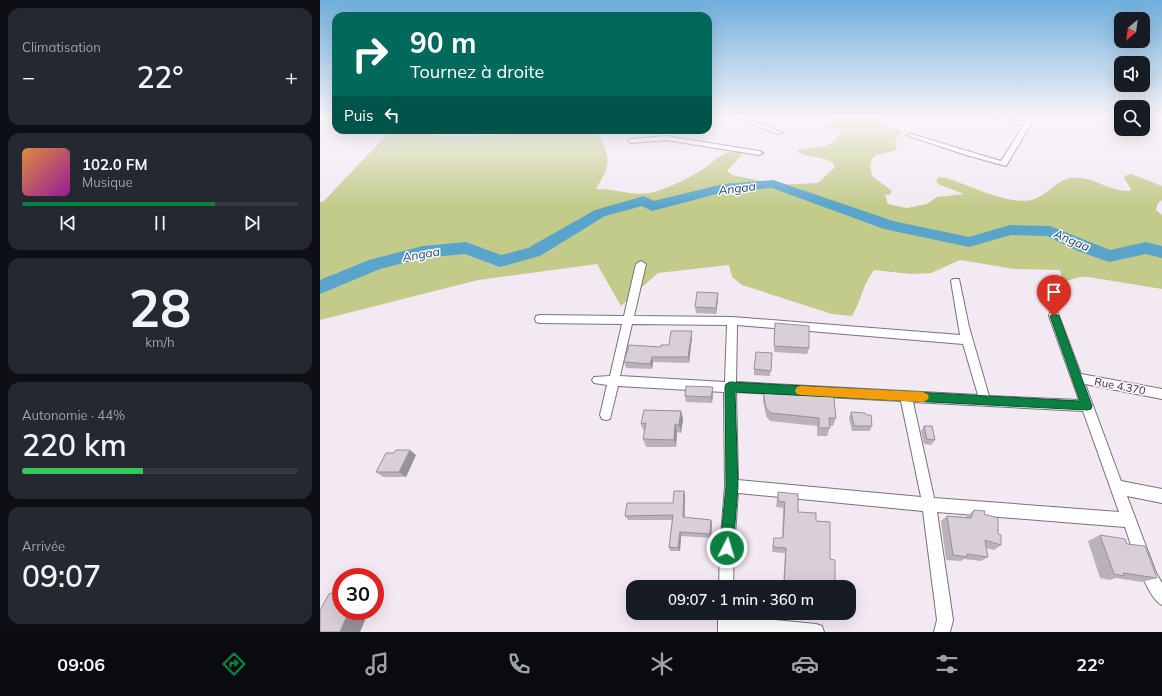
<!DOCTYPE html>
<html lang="fr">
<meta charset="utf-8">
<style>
:root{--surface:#171b24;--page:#242831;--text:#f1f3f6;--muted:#9ea1a6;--line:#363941;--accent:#0b8043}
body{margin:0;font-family:Mulish,sans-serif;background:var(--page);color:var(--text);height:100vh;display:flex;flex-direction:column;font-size:15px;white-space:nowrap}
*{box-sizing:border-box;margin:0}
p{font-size:13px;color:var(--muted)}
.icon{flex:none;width:22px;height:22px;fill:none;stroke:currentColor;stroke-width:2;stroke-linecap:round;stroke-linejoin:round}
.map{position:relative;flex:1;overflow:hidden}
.side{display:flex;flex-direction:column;gap:8px;padding:8px;background:#0d0f14;width:320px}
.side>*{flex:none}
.banner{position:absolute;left:12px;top:12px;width:380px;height:122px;border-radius:12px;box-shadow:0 4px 16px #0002;background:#00695c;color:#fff;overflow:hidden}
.needle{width:26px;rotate:209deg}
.buttons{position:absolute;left:794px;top:12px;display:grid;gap:8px}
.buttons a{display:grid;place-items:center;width:36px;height:36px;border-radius:8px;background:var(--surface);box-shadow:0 4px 16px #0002;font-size:20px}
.speed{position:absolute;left:12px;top:568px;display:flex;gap:8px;font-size:20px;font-weight:700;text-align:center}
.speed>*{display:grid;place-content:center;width:52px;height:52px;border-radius:50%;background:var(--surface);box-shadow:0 4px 16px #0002;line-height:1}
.speed .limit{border:6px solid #d22;background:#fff;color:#111}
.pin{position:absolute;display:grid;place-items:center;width:34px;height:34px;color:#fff;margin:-41px -17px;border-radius:50% 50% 50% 0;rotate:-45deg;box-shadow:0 0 4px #0007}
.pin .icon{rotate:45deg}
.me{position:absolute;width:44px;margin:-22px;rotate:5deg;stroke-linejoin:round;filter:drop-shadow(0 0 3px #0008)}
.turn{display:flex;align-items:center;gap:14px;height:84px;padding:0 12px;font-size:18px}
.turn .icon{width:52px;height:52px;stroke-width:2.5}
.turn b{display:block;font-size:28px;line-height:34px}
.then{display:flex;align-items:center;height:38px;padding:0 12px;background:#0003;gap:8px;font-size:15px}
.big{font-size:30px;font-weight:600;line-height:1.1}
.side .card{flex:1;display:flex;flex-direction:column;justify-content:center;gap:6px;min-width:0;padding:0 14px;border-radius:12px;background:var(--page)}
.side .dial{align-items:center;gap:0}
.dial b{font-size:52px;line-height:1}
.song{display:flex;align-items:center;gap:12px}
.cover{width:48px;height:48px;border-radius:6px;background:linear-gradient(135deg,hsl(30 70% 55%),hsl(300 70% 35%))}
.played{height:4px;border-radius:2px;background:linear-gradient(90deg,var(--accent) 70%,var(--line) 70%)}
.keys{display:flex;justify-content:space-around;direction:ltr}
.heat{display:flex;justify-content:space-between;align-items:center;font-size:22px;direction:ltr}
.charge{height:6px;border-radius:3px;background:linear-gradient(90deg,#34c759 44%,var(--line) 0)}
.trip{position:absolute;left:306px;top:580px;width:230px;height:40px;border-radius:12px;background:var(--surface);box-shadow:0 4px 16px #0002;font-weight:600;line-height:40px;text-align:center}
.tab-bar{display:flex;height:64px;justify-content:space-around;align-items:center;background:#090b0e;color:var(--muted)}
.tab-bar .icon{width:28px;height:28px}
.tab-bar .current{color:var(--accent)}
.tab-bar b{font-size:18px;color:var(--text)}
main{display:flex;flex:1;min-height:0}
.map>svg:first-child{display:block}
.green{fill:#c3cb8a}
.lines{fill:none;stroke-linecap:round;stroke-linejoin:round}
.river{fill:#59a4cb;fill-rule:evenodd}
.minor-casing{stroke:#7a727b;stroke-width:2}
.minor{fill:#fff;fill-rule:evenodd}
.wall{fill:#bab2bb}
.shaded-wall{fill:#979198}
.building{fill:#d8cfd9;stroke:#979198}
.route{fill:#0b8043;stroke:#07532c}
.slow{fill:#f59e0b}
.labels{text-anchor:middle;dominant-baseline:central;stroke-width:3;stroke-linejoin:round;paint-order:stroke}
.street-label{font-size:11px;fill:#373438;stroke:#fef7ff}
.water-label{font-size:12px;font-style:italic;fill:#14506b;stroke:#fef7ff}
</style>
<main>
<section class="side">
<div class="card"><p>Climatisation</p>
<div class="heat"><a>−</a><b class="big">22°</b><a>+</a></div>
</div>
<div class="card">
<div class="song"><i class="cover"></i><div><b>102.0 FM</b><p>Musique</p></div></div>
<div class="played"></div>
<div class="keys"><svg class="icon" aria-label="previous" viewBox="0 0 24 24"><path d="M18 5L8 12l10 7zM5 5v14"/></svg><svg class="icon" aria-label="pause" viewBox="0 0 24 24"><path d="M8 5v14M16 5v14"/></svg><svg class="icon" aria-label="next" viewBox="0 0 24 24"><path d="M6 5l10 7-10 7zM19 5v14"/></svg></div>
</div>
<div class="card dial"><b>28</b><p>km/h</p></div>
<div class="card"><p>Autonomie · 44%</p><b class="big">220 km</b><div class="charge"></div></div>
<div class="card"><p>Arrivée</p><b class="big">09:07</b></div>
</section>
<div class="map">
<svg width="842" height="632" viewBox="0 0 842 632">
<rect width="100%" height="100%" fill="#f2e9f3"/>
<path class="green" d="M478,118H559C562,129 572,128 582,130V133L575,140L577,150L556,155C549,161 550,167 552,176L572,191L569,195H565L568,204L587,208L607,204L617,197L644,194L618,184L616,180L619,177L627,178C649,185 695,209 717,198C730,192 737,180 751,178C772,175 790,192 810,191L811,189L804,178L807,175L811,174L842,186V200L838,203L836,210L842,215V289L768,277C759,276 752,280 743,282L740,270L695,269L640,260L611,273L591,274L554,270C542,286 542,299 532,316L512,314L422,285L412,277L409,265L338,273L301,306L277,264L158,280L0,320V202L4,201L71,130C92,130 112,136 132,136C181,136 229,130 276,130C291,157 292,162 276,189C294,188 315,197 334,192C350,187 367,179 382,170C393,163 403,149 419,152L422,155L407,171L412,175L460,185L498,183L514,168V164C503,154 482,159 477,150L508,145L519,136L521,132L517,129L504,127V125L509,121C499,114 488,122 478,118Z"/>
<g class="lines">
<polygon class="river" points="453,180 573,221 649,237 690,225 730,226 790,250 826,242 842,246 842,258 826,254 789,262 758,251 727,236 691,235 649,247 564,229 452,188 404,192 332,211 322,206 285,216 220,256 180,267 145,254 103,258 60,269 0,294 0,280 49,260 103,246 146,242 181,255 208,248 275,210 324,196 334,201 403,184"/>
<g class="minor-casing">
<g id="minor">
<polygon points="418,118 426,118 463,133 458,134"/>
<polygon points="672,118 683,118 705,122 706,118 712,118 711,124 686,166 646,155 586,135 591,134 681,161 704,125"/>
<polygon points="346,136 439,151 443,153 439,155 346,140 311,143 308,141 311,139"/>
<path d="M321,261L326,264L314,316L412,317L640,335L631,281L633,279H639L649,327L669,396L759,400L729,316L730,313H738L761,374L842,389V399L765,384L801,481L842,489V503L807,496L836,573L842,583V605C826,598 811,544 805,527L617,512L633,620L630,632H614L617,620L603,511L418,493L414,548L413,587H399L400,548L405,486L404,392L298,386L290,419L286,420L282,419L280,415L287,385L274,383L272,380L274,377L290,376L302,324L220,323L216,322L215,319L216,316L220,315L304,316L316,264ZM312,324L407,325L405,382L300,376ZM417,325L643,344L658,395L416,382ZM416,392L581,401L601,497L418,480ZM593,402L763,411L799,512L614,498Z"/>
<polygon points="398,613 414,613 414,616 496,624 502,626 504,632 398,632"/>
</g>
</g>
<use href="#minor" class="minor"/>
</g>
<g class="wall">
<polygon points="398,293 398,299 396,314 376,313 375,307"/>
<polygon points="455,323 489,348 487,354 454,352"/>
<polygon points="372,337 369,363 333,362 332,369 306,368 304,362 341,347 349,345"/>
<polygon points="452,353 450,376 434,375 434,369"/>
<polygon points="393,387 393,393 392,403 366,402 365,396"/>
<polygon points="489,389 516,418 513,426 510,426 507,436 497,436 497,426 450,421 446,416 443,400 443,392 489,391"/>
<polygon points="361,411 363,419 361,433 357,432 356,447 326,447 323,439 325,432 324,432 321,424"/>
<polygon points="531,412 546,415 552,426 550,431 532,431 529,418"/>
<polygon points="604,426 615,440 611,445 604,444 601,431"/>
<polygon points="96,455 86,477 63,477 56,472"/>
<polygon points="364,491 365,495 365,517 391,520 392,524 391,538 361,536 360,551 350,551 349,547 352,520 308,520 305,516 353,503"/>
<polygon points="458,492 478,512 496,521 510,559 515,587 463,587 465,553 452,552 454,538 462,538 463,508 456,507"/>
<polygon points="654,510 664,514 678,534 681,545 674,550 666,548 668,557 661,561 644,559 641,561 626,560 621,521 627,516 646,517 647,516"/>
<polygon points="780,535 807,544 837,578 822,582 796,578 790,580 780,578 768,541"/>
<polygon points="462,613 477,613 475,615 462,614"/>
</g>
<g class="shaded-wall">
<polygon points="398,293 398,299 396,314 396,308"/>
<polygon points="372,331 372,337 369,363 368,357"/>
<polygon points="332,357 333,362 332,369 330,364"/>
<polygon points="393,387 393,393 392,403 391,397"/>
<polygon points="361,411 363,419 361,433 359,425"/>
<polygon points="355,424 357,432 356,447 354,440"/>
<polygon points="90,450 96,455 86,477 79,472"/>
<polygon points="364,491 365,495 364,521 363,517"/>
<polygon points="391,520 392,524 391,538 390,534"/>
<polygon points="360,532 361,536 360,551 358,548"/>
<polygon points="29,611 49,611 40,632 20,632"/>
</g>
<g class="building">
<polygon points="377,292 398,293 396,308 375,307"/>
<polygon points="455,323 489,326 489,348 454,346"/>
<polygon points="351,331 372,331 368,357 332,357 330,364 304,362 309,345 341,347 341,345 349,345"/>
<polygon points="436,352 452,353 451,371 434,369"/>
<polygon points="366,386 393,387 391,397 365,396"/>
<polygon points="448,388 489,391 489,389 513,390 516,418 509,418 510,428 499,428 499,418 451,413 446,408 443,392"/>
<polygon points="324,410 361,411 359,425 355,424 354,440 323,439 326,423 321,424"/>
<polygon points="531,412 545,413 546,415 551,415 552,426 534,426"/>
<polygon points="604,426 612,426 615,440 607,439"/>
<polygon points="76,450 90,450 79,472 56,472 66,453 74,453"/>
<polygon points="354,491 364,491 363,517 391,520 390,534 360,532 358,548 349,547 353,515 305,516 307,503 353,503"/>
<polygon points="458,492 478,494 478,512 496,513 496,521 510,522 510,559 515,560 515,587 464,587 466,548 453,547 454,538 463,538 465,502 458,501"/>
<polygon points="654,510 665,511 664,514 678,518 678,534 681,535 681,545 665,540 668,557 647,554 648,557 633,555 627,516 651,518"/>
<polygon points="780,535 805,539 807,544 825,546 837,578 803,573 804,576 794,574"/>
<polygon points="21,590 21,611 29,611 20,632 0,632 0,610 9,594"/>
</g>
<linearGradient id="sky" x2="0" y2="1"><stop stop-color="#6faedc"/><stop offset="0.57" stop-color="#f9f5fa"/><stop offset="1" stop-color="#f9f5fa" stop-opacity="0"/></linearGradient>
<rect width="842" height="206" fill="url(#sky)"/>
<polygon class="route" points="734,313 739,316 772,406 771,409 767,410 415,392 418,486 413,548 411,553 407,555 402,553 400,548 406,486 405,387 406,384 410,382 760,401 730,316"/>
<polygon class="slow" points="481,386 603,392 607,394 609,397 607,400 603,402 481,395 477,394 475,391 477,387"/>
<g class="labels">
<g class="street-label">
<text transform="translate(800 386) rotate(11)">Rue 4.370</text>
</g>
<g class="water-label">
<text transform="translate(417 188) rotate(-7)">Angaa</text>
<text transform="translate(752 240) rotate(23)">Angaa</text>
<text transform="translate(101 254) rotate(-10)">Angaa</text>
</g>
</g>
</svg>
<div class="buttons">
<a><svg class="needle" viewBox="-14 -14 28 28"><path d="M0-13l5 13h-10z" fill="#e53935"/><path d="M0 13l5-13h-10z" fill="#9ea1a6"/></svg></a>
<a><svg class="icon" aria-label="sound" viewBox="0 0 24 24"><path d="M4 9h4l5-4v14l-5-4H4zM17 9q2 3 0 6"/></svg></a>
<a><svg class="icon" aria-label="search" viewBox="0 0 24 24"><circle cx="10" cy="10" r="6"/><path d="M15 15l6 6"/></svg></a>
</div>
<div class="speed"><div class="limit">30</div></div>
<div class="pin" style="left:734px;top:316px;background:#d93025"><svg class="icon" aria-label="arrive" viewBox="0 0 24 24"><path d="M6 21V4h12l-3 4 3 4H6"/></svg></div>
<svg class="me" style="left:407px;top:548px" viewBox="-20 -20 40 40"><circle r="17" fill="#0b8043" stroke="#fff" stroke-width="3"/><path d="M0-11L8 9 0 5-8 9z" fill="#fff"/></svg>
<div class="trip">09:07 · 1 min · 360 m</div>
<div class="banner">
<div class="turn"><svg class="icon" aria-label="right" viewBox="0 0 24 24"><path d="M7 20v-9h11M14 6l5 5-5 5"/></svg><div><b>90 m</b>Tournez à droite</div></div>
<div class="then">Puis<svg class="icon" aria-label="left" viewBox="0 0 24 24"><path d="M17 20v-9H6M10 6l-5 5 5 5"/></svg></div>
</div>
</div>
</main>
<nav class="tab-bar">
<b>09:06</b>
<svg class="icon current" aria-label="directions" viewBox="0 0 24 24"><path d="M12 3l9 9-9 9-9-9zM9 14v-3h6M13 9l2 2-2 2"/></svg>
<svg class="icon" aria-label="music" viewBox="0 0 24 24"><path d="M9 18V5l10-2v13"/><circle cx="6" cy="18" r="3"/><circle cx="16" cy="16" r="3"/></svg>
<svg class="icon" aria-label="phone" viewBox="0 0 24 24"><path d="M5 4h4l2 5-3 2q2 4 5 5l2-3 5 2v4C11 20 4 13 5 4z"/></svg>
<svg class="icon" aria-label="climate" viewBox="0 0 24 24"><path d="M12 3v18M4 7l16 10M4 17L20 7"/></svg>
<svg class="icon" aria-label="car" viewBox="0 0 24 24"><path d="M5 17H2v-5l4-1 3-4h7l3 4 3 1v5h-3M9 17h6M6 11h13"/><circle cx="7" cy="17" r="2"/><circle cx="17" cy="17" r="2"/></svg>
<svg class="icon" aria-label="filters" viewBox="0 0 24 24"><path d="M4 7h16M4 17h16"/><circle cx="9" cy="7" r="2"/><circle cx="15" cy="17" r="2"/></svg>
<b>22°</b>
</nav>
